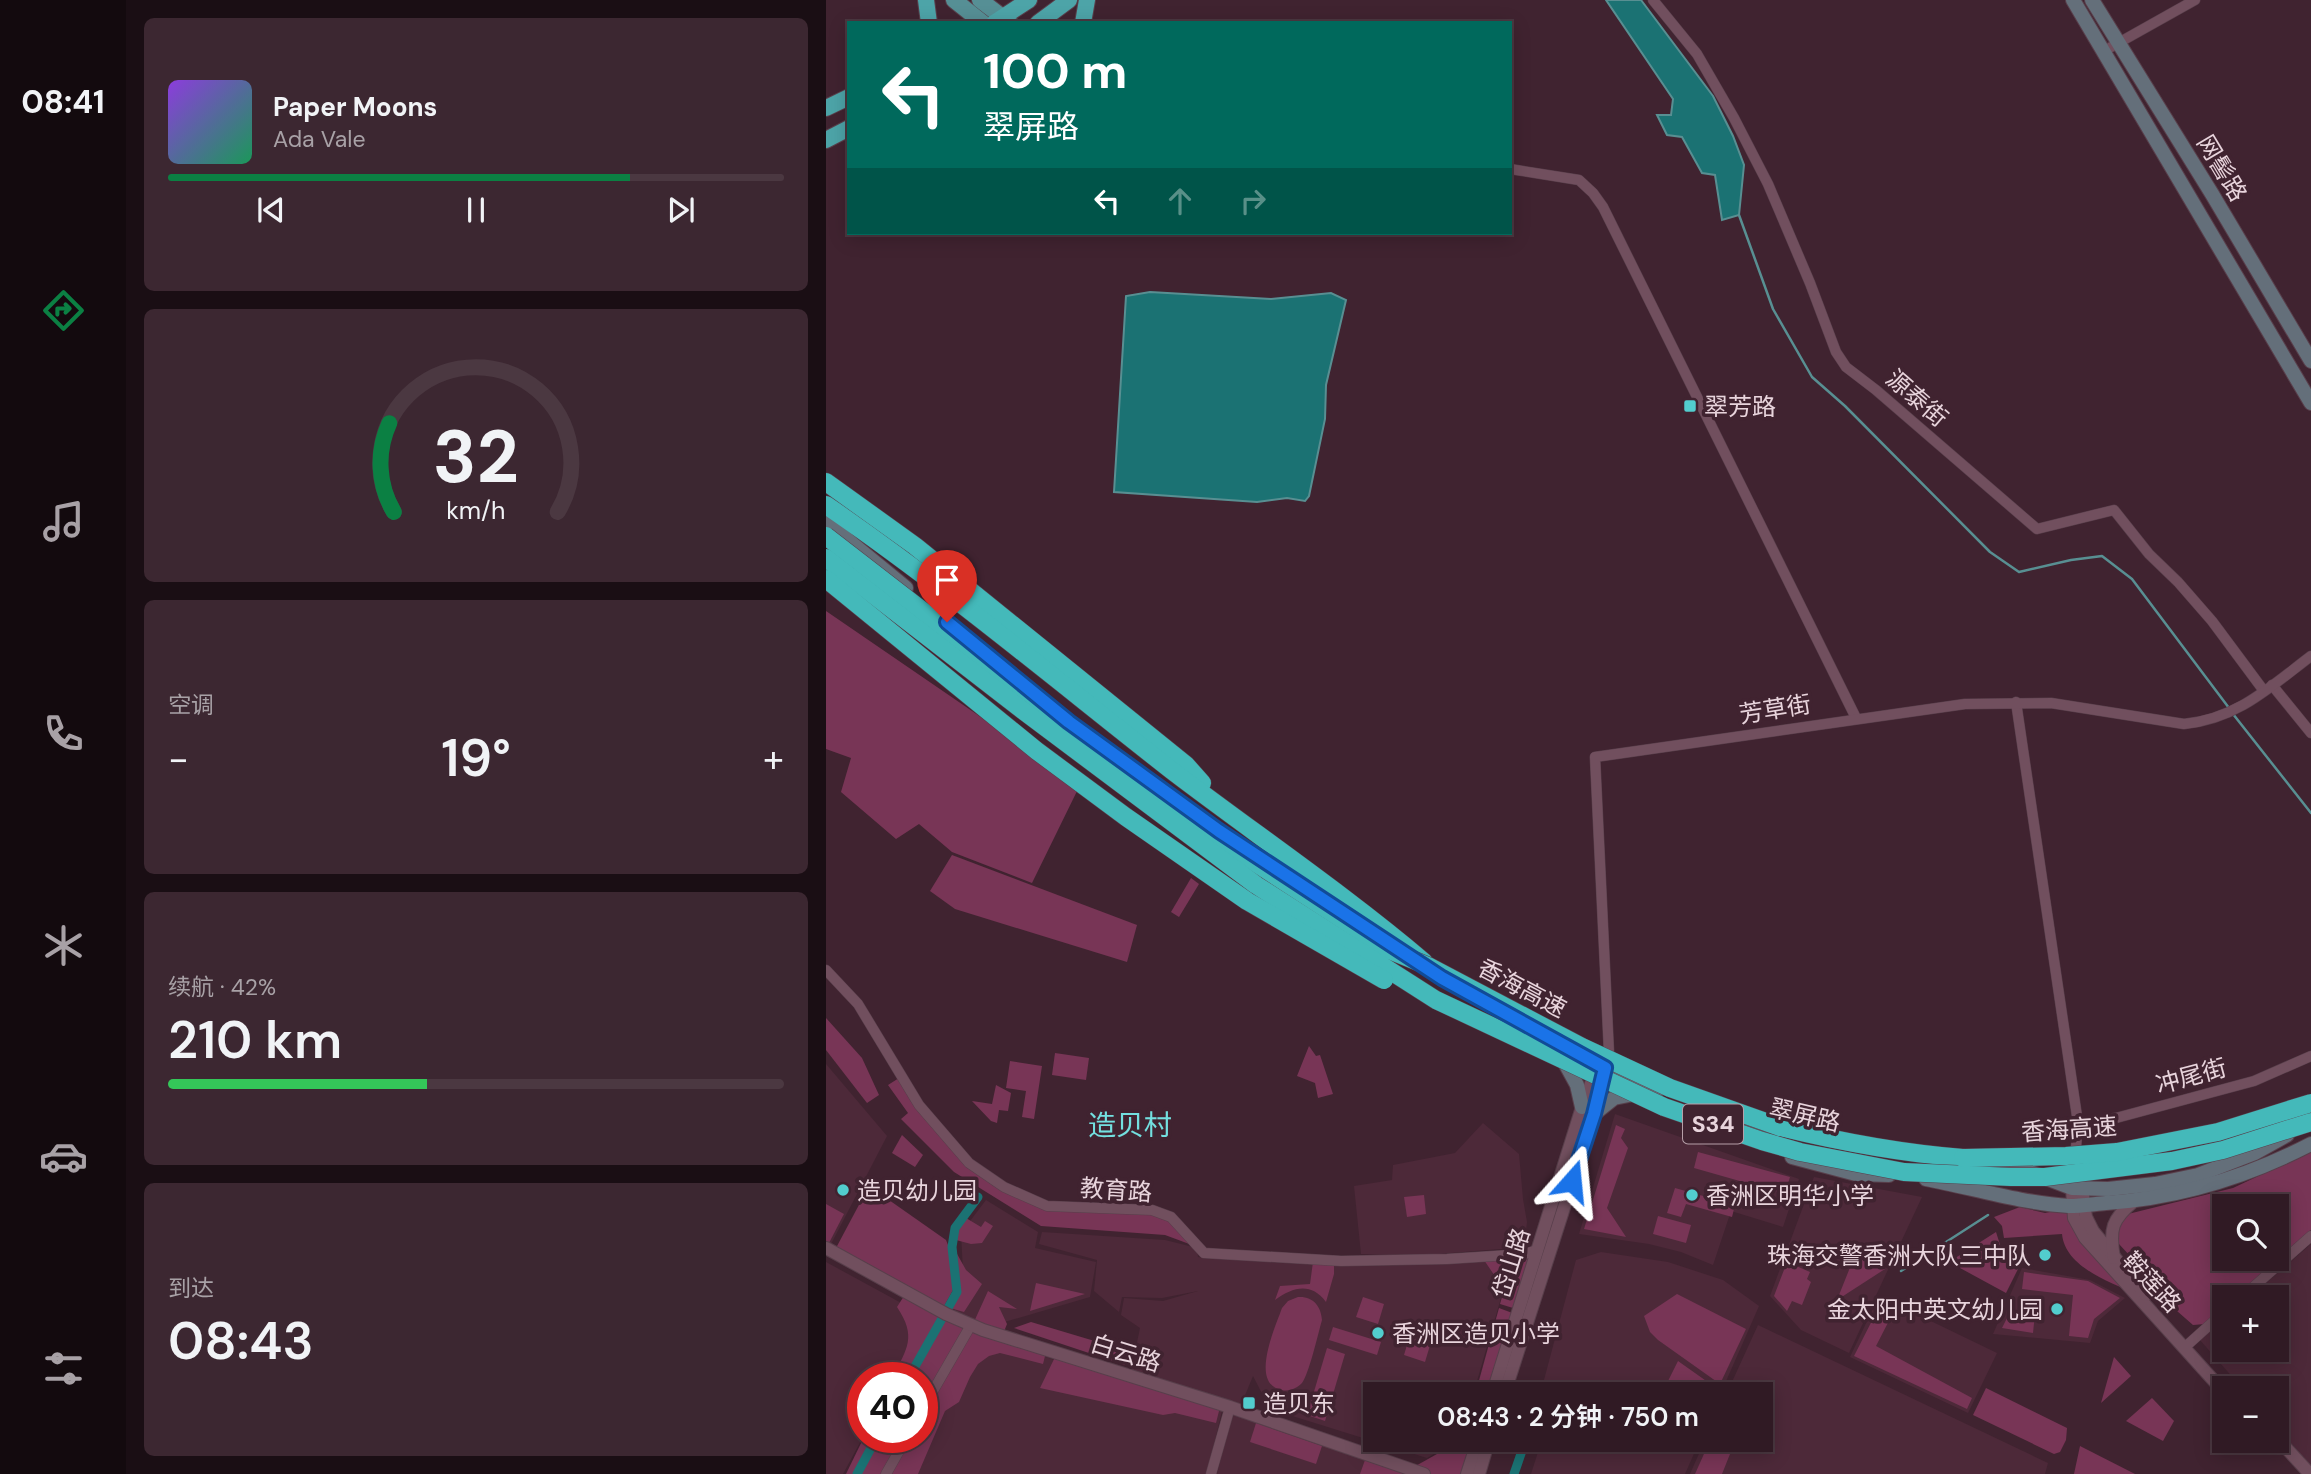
<!DOCTYPE html>
<html lang="zh">
<meta charset="utf-8">
<style>
:root{--surface:#301a24;--page:#3c2731;--text:#f1f3f6;--muted:#a8a1a6;--line:#4b3841;--accent:#0b8043}
body{margin:0;font-family:"DM Sans","Noto Sans SC",sans-serif;background:var(--page);color:var(--text);height:100vh;display:flex;flex-direction:column;font-size:26px;white-space:nowrap}
*{box-sizing:border-box;margin:0}
p{font-size:23px;color:var(--muted)}
.icon{flex:none;width:38px;height:38px;fill:none;stroke:currentColor;stroke-width:2;stroke-linecap:round;stroke-linejoin:round}
.map{position:relative;flex:1;overflow:hidden}
.side{display:flex;flex-direction:column;gap:18px;padding:18px;background:#1a0e14;width:700px}
.side>*{flex:none}
.hud{position:absolute;left:21px;top:21px;width:665px;height:214px;border-radius:0px;box-shadow:0 4px 18px #0003,0 0 0 2px var(--line);background:#00695c;color:#fff;overflow:hidden}
.controls{position:absolute;left:1386px;top:1194px;display:grid;gap:14px}
.controls a{display:grid;place-items:center;width:77px;height:77px;border-radius:0px;background:var(--surface);box-shadow:0 4px 18px #0003,0 0 0 2px var(--line);font-size:35px}
.speed{position:absolute;left:21px;top:1362px;display:flex;gap:14px;font-size:35px;font-weight:700;text-align:center}
.speed>*{display:grid;place-content:center;width:91px;height:91px;border-radius:50%;background:var(--surface);box-shadow:0 4px 18px #0003,0 0 0 2px var(--line);line-height:1}
.speed .limit{border:10px solid #d22;background:#fff;color:#111}
.pin{position:absolute;display:grid;place-items:center;width:60px;height:60px;color:#fff;margin:-72px -30px;border-radius:50% 50% 50% 0;rotate:-45deg;box-shadow:0 0 7px #0007}
.pin .icon{rotate:45deg}
.me{position:absolute;width:77px;margin:-38px;rotate:18deg;stroke-linejoin:round;filter:drop-shadow(0 0 5px #0008)}
.turn{display:flex;align-items:center;gap:24px;height:147px;padding:0 21px;font-size:32px}
.turn .icon{width:91px;height:91px;stroke-width:2.5}
.turn b{display:block;font-size:49px;line-height:60px}
.lanes{display:flex;align-items:center;height:66px;padding:0 21px;background:#0003;justify-content:center;gap:35px;direction:ltr}
.lanes .off{opacity:.35}
.big{font-size:52px;font-weight:600;line-height:1.1}
.side .tile{flex:1;display:flex;flex-direction:column;justify-content:center;gap:10px;min-width:0;padding:0 24px;border-radius:10px;background:var(--page)}
.side .dial{align-items:center;gap:0}
.dial svg{height:182px;overflow:visible;fill:none;stroke:var(--line);stroke-width:7;stroke-linecap:round;text-anchor:middle}
.dial text{fill:var(--text);stroke:none}
.song{display:flex;align-items:center;gap:21px}
.cover{width:84px;height:84px;border-radius:10px;background:linear-gradient(135deg,hsl(270 70% 55%),hsl(150 70% 35%))}
.played{height:7px;border-radius:4px;background:linear-gradient(90deg,var(--accent) 75%,var(--line) 75%)}
.keys{display:flex;justify-content:space-around;direction:ltr}
.heat{display:flex;justify-content:space-between;align-items:center;font-size:38px;direction:ltr}
.charge{height:10px;border-radius:5px;background:linear-gradient(90deg,#34c759 42%,var(--line) 0)}
.trip{position:absolute;left:537px;top:1382px;width:410px;height:70px;border-radius:0px;background:var(--surface);box-shadow:0 4px 18px #0003,0 0 0 2px var(--line);font-weight:600;line-height:70px;text-align:center}
main{display:flex;flex:1;min-height:0}
.tabs{display:flex;flex-direction:column;width:126px;justify-content:space-around;align-items:center;background:#130a0e;color:var(--muted)}
.tabs .icon{width:49px;height:49px}
.tabs .current{color:var(--accent)}
.tabs b{font-size:32px;color:var(--text)}
.map>svg:first-child{display:block}
.built{fill:#4d2939}
.green{fill:#783556;fill-rule:evenodd}
.water{fill:#1b7273;stroke:#588f92;stroke-width:2}
.lines{fill:none;stroke-linecap:round;stroke-linejoin:round}
.stream{stroke:#588f92;stroke-width:2.5}
.canal{stroke:#1b7273;stroke-width:9}
.minor-casing{stroke:#583f4b;stroke-width:11}
.tertiary-casing{stroke:#583f4b;stroke-width:14}
.secondary-casing{stroke:#583f4b;stroke-width:16}
.primary-casing{stroke:#583f4b;stroke-width:18}
.trunk-casing{stroke:#583f4b;stroke-width:18}
.motorway-casing{stroke:#583f4b;stroke-width:19}
.minor{stroke:#714f5e;stroke-width:10}
.tertiary{stroke:#714f5e;stroke-width:12}
.secondary{stroke:#646f7a;stroke-width:14}
.primary{stroke:#568f95;stroke-width:16}
.trunk{stroke:#4da4a8;stroke-width:16}
.motorway{stroke:#44b9ba;stroke-width:18}
.motorway-bridge-casing{stroke:#583f4b;stroke-width:19;stroke-linecap:butt}
.motorway-bridge{stroke:#44b9ba;stroke-width:18}
.route-casing{stroke:#114b97;stroke-width:18}
.route{stroke:#1a73e8;stroke-width:12}
.poi-dot{fill:#52cdce;stroke:#402330;stroke-width:2.5}
.labels{text-anchor:middle;dominant-baseline:central;stroke-width:7;stroke-linejoin:round;paint-order:stroke}
.shield{fill:#402330;stroke:#b69fa8;stroke-width:2}
.shield-label{font-size:23px;font-weight:bold;fill:#e8d4dc}
.street-label{font-size:24px;fill:#e8d4dc;stroke:#402330}
.poi-label{font-size:24px;fill:#e8d4dc;stroke:#402330;text-anchor:start}
.quarter-label{font-size:28px;fill:#73e0e0;stroke:#402330}
</style>
<main>
<nav class="tabs">
<b>08:41</b>
<svg class="icon current" aria-label="directions" viewBox="0 0 24 24"><path d="M12 3l9 9-9 9-9-9zM9 14v-3h6M13 9l2 2-2 2"/></svg>
<svg class="icon" aria-label="music" viewBox="0 0 24 24"><path d="M9 18V5l10-2v13"/><circle cx="6" cy="18" r="3"/><circle cx="16" cy="16" r="3"/></svg>
<svg class="icon" aria-label="phone" viewBox="0 0 24 24"><path d="M5 4h4l2 5-3 2q2 4 5 5l2-3 5 2v4C11 20 4 13 5 4z"/></svg>
<svg class="icon" aria-label="climate" viewBox="0 0 24 24"><path d="M12 3v18M4 7l16 10M4 17L20 7"/></svg>
<svg class="icon" aria-label="car" viewBox="0 0 24 24"><path d="M5 17H2v-5l4-1 3-4h7l3 4 3 1v5h-3M9 17h6M6 11h13"/><circle cx="7" cy="17" r="2"/><circle cx="17" cy="17" r="2"/></svg>
<svg class="icon" aria-label="filters" viewBox="0 0 24 24"><path d="M4 7h16M4 17h16"/><circle cx="9" cy="7" r="2"/><circle cx="15" cy="17" r="2"/></svg>
</nav>
<section class="side">
<div class="tile">
<div class="song"><i class="cover"></i><div><b>Paper Moons</b><p>Ada Vale</p></div></div>
<div class="played"></div>
<div class="keys"><svg class="icon" aria-label="previous" viewBox="0 0 24 24"><path d="M18 5L8 12l10 7zM5 5v14"/></svg><svg class="icon" aria-label="pause" viewBox="0 0 24 24"><path d="M8 5v14M16 5v14"/></svg><svg class="icon" aria-label="next" viewBox="0 0 24 24"><path d="M6 5l10 7-10 7zM19 5v14"/></svg></div>
</div>
<div class="tile dial"><svg viewBox="0 0 100 80">
<path d="M14 69A42 42 0 1 1 86 69"/>
<path d="M14 69A42 42 0 0 1 12 30" stroke="#0b8043"/>
<text x="50" y="56" font-size="32" font-weight="700">32</text>
<text x="50" y="72" font-size="11">km/h</text>
</svg></div>
<div class="tile"><p>空调</p>
<div class="heat"><a>−</a><b class="big">19°</b><a>+</a></div>
</div>
<div class="tile"><p>续航 · 42%</p><b class="big">210 km</b><div class="charge"></div></div>
<div class="tile"><p>到达</p><b class="big">08:43</b></div>
</section>
<div class="map">
<svg width="1485" height="1474" viewBox="0 0 1485 1474">
<rect width="100%" height="100%" fill="#402330"/>
<g class="built">
<polygon points="0,1064 61,1136 4,1246 0,1243"/>
<polygon points="789,1114 973,1179 957,1227 905,1211 887,1265 855,1252 823,1244 753,1234"/>
<polygon points="657,1123 693,1154 697,1199 701,1222 698,1247 589,1256 535,1254 528,1186 566,1180 567,1165 629,1153"/>
<polygon points="988,1177 1096,1197 1023,1353 975,1330 944,1296"/>
<polygon points="160,1200 212,1232 209,1248 270,1262 264,1297 165,1326 127,1312 138,1290 135,1233"/>
<polygon points="216,1232 339,1240 371,1248 372,1257 386,1259 657,1257 677,1291 647,1395 550,1395 550,1440 632,1440 601,1458 444,1409 427,1376 413,1410 305,1371 314,1328 295,1315 298,1298 337,1301 372,1291 336,1298 296,1297 293,1312 268,1291 271,1260 213,1244"/>
<polygon points="1485,1244 1485,1466 1451,1427 1451,1388 1416,1388 1374,1340 1398,1319 1398,1349 1451,1349 1451,1297 1424,1297"/>
<polygon points="775,1252 842,1262 897,1280 933,1306 894,1395 714,1395 750,1260"/>
<polygon points="0,1262 101,1317 69,1377 37,1377 37,1437 17,1474 0,1474"/>
<polygon points="1196,1268 1264,1280 1299,1298 1272,1321 1264,1343 1167,1334"/>
<polygon points="1053,1296 1171,1353 1142,1413 1024,1357"/>
<polygon points="932,1325 1222,1463 1219,1474 864,1474 879,1440 934,1440 934,1395 900,1395"/>
<polygon points="147,1335 396,1411 381,1474 71,1474 96,1437"/>
<polygon points="406,1412 586,1474 391,1474"/>
<polygon points="709,1440 874,1440 859,1474 705,1474 712,1452"/>
</g>
<g class="green">
<polygon points="0,611 254,785 206,883 126,852 93,824 70,839 15,792 25,758 0,749"/>
<polygon points="126,855 311,925 301,962 129,909 104,891"/>
<polygon points="365,878 373,884 353,917 345,912"/>
<polygon points="0,1018 36,1058 53,1095 41,1103 0,1050"/>
<polygon points="483,1046 490,1056 494,1055 507,1094 492,1098 489,1083 471,1076"/>
<polygon points="229,1053 263,1058 260,1080 226,1075"/>
<polygon points="184,1061 216,1066 208,1119 196,1117 200,1091 180,1088"/>
<polygon points="73,1078 139,1163 220,1209 326,1213 342,1219 366,1245 339,1235 215,1226 128,1172 75,1119 82,1113 62,1085"/>
<polygon points="170,1085 185,1093 182,1111 173,1110 171,1123 165,1121 146,1101 166,1104"/>
<polygon points="790,1125 799,1129 795,1138 802,1148 781,1208 800,1237 758,1229"/>
<polygon points="76,1135 97,1155 89,1167 66,1153"/>
<path d="M1485,1151V1230L1409,1297H1398V1306L1379,1324L1367,1325L1335,1297L1316,1269L1293,1244L1292,1229L1302,1214L1407,1188ZM1398,1206H1451V1258H1398Z"/>
<polygon points="872,1152 964,1177 959,1194 868,1168"/>
<polygon points="43,1186 120,1240 124,1250 127,1290 117,1308 10,1248"/>
<polygon points="849,1188 909,1205 906,1217 860,1204 855,1217 841,1213"/>
<polygon points="598,1195 600,1214 581,1217 578,1197"/>
<polygon points="0,1204 18,1214 3,1243 0,1241"/>
<path d="M1194,1207L1219,1213L1248,1207L1310,1294C1284,1282 1239,1267 1236,1234L1178,1238L1176,1226L1168,1217Z"/>
<polygon points="832,1216 865,1225 860,1243 827,1234"/>
<polygon points="140,1218 155,1227 159,1221 167,1226 156,1243 145,1244 130,1240 132,1228"/>
<polygon points="1170,1232 1178,1257 1192,1269 1180,1293 1123,1262"/>
<polygon points="130,1252 140,1270 156,1284 138,1312 124,1308 134,1289"/>
<polygon points="720,1252 700,1312 674,1304 678,1290 658,1260"/>
<polygon points="1033,1253 1059,1269 1011,1300 1029,1255"/>
<path d="M487,1262L508,1263V1274L500,1302C485,1282 467,1287 449,1300L454,1286L484,1284Z"/>
<polygon points="961,1262 984,1272 981,1279 985,1282 976,1305 966,1301 961,1311 948,1296"/>
<polygon points="1198,1272 1262,1281 1294,1298 1268,1319 1262,1338 1243,1336 1247,1295 1196,1289"/>
<polygon points="210,1283 259,1294 204,1311"/>
<polygon points="162,1291 191,1309 173,1307 181,1324 177,1334 147,1324"/>
<polygon points="851,1294 920,1329 894,1384 832,1340 824,1332 818,1316"/>
<path d="M78,1296L139,1326L96,1403V1377H67C81,1348 91,1337 71,1307Z"/>
<path d="M472,1297C487,1296 495,1306 496,1320C492,1334 483,1374 476,1383C471,1388 463,1392 456,1390C423,1384 449,1328 456,1308L462,1301Z"/>
<polygon points="537,1297 558,1304 552,1324 530,1317"/>
<polygon points="1054,1305 1068,1311 1050,1346 1146,1398 1141,1409 1028,1356"/>
<polygon points="673,1308 697,1317 671,1395 649,1395"/>
<polygon points="1185,1310 1209,1314 1207,1333 1176,1328"/>
<polygon points="205,1322 302,1351 299,1365 188,1328"/>
<polygon points="507,1327 555,1342 551,1355 503,1340"/>
<polygon points="146,1329 220,1352 217,1364 174,1353 163,1356 152,1364 144,1377 133,1402 119,1411 92,1474 64,1474 85,1437 96,1437 96,1417"/>
<polygon points="584,1335 605,1342 599,1362 578,1355"/>
<polygon points="501,1348 519,1354 499,1421 481,1415"/>
<polygon points="230,1355 394,1407 390,1423 349,1413 337,1415 214,1388"/>
<polygon points="1288,1357 1305,1376 1275,1403"/>
<polygon points="852,1361 893,1390 891,1395 864,1395 866,1390 842,1381"/>
<polygon points="1160,1388 1241,1428 1240,1440 1234,1452 1228,1454 1147,1415"/>
<polygon points="1326,1398 1348,1421 1337,1441 1300,1421"/>
<polygon points="430,1423 496,1446 490,1464 424,1442"/>
<polygon points="38,1437 77,1437 56,1474 20,1474"/>
<polygon points="636,1440 656,1440 645,1474 602,1474 586,1468"/>
<polygon points="882,1445 904,1454 896,1474 869,1474"/>
<polygon points="1254,1446 1309,1474 1248,1474"/>
<polygon points="539,1460 583,1474 534,1474"/>
</g>
<g class="water">
<polygon points="780,0 815,0 887,96 907,136 918,165 913,215 896,220 889,175 876,173 856,137 841,135 831,115 845,115 847,99"/>
<polygon points="324,292 445,299 505,293 520,300 500,385 499,419 483,496 479,501 461,498 431,502 288,492 300,296"/>
</g>
<g class="lines">
<g class="stream">
<polyline points="913,215 947,309 986,377 1019,406 1164,552 1193,572 1245,560 1276,556 1306,579 1403,708"/>
<polyline points="1407,714 1485,813"/>
<polyline points="1075,1271 1162,1215"/>
</g>
<g class="canal">
<polyline points="83,1377 131,1292 126,1247 129,1228 152,1197"/>
<polyline points="31,1474 51,1437"/>
<polyline points="688,1474 699,1442"/>
</g>
<g class="minor-casing">
<g id="minor">
<polyline points="827,0 871,54 908,118 942,184 984,283 1010,352 1020,367 1050,390 1211,529 1288,510 1323,554 1352,582 1386,621 1438,691"/>
<polyline points="1278,51 1369,0"/>
<polyline points="684,169 753,180 767,193 777,207 1030,718"/>
<polyline points="1446,685 1485,733"/>
<polyline points="1190,702 1252,1123 1249,1159"/>
<polyline points="0,970 32,1004 93,1105 143,1163 178,1187 221,1206 326,1210 345,1217 378,1253 515,1261 621,1259 699,1254 711,1250"/>
<path d="M781,1060L783,1053L769,757L1139,704L1225,703L1358,724C1411,719 1444,687 1485,656"/>
<polyline points="1252,1123 1290,1118 1428,1081 1485,1056"/>
<polyline points="1416,1297 1485,1236"/>
<polyline points="1358,1348 1398,1312"/>
<polyline points="96,1410 145,1325"/>
<polyline points="60,1474 81,1437"/>
<polyline points="385,1474 404,1407"/>
</g>
</g>
<g class="tertiary-casing">
<g id="tertiary">
<polyline points="1246,1188 1248,1218 1259,1238 1398,1392"/>
<polyline points="1256,1189 1260,1217 1267,1231 1320,1295"/>
<polyline points="0,1248 120,1314 157,1330 404,1407 598,1474"/>
<path d="M1288,1258C1283,1229 1286,1219 1308,1201"/>
<polyline points="666,1395 756,1107 771,1068"/>
<polyline points="678,1395 768,1114 778,1071"/>
<polyline points="1451,1438 1484,1474"/>
<polyline points="641,1474 652,1440"/>
<polyline points="653,1474 663,1440"/>
</g>
</g>
<g class="secondary-casing">
<g id="secondary">
<polyline points="1247,0 1485,403"/>
<polyline points="1266,0 1386,194 1485,361"/>
<polyline points="0,522 80,588"/>
<polyline points="751,1053 779,1068 831,1091"/>
<polyline points="740,1065 751,1085 756,1107"/>
<polyline points="872,1107 936,1129"/>
<polyline points="768,1114 788,1098 803,1095"/>
<polyline points="966,1157 1030,1174 1063,1175"/>
<polyline points="1163,1164 1191,1167 1246,1188 1282,1189 1329,1184 1372,1175 1429,1153 1461,1135"/>
<path d="M1100,1179C1147,1188 1195,1203 1243,1206C1255,1206 1268,1204 1280,1203C1352,1198 1421,1177 1485,1144"/>
</g>
</g>
<g class="primary-casing">
<g id="primary">
<polyline points="128,0 157,23"/>
<polyline points="154,0 184,23"/>
</g>
</g>
<g class="trunk-casing">
<g id="trunk">
<polyline points="100,0 103,23"/>
<polyline points="168,23 203,0"/>
<polyline points="212,23 243,0"/>
<polyline points="257,23 261,0"/>
<polyline points="0,108 23,97"/>
<polyline points="0,140 23,128"/>
</g>
</g>
<g class="motorway-casing">
<g id="motorway">
<polyline points="0,482 89,546 360,765 376,783"/>
<path d="M0,505C121,588 234,683 349,773C432,836 519,895 598,962"/>
<path d="M954,1127C1015,1142 1074,1153 1137,1158"/>
</g>
</g>
<use href="#minor" class="minor"/>
<use href="#tertiary" class="tertiary"/>
<use href="#secondary" class="secondary"/>
<use href="#primary" class="primary"/>
<use href="#trunk" class="trunk"/>
<use href="#motorway" class="motorway"/>
<g class="motorway-bridge-casing">
<g id="motorway-bridge">
<polyline points="0,536 293,763 410,850 563,950 602,966 756,1047 844,1088 954,1127"/>
<polyline points="0,558 195,709 430,885 610,1000 838,1107 936,1141 974,1152 1078,1172 1185,1177 1219,1177 1346,1161 1397,1150 1485,1122"/>
<polyline points="0,579 211,751 300,817 421,901 558,980"/>
<polyline points="1137,1158 1240,1156 1291,1152 1392,1132 1485,1103"/>
</g>
</g>
<use href="#motorway-bridge" class="motorway-bridge"/>
</g>
<g class="lines">
<g class="route-casing">
<polyline id="route" points="121,622 243,722 393,831 616,978 779,1068 768,1114 746,1181"/>
</g>
<use href="#route" class="route"/>
</g>
<g class="poi-dot">
<rect x="857" y="399" width="14" height="14" rx="3.5"/>
<circle cx="17" cy="1190" r="7"/>
<circle cx="866" cy="1195" r="7"/>
<circle cx="1219" cy="1255" r="7"/>
<circle cx="1231" cy="1309" r="7"/>
<circle cx="552" cy="1333" r="7"/>
<rect x="416" y="1396" width="14" height="14" rx="3.5"/>
</g>
<g class="labels">
<rect class="shield" x="857" y="1104.5" width="60" height="39" rx="5"/>
<g class="shield-label">
<text x="887" y="1124">S34</text>
</g>
<g class="street-label">
<text transform="translate(1396 168) rotate(59)">网髻路</text>
<text transform="translate(1091 398) rotate(41)">源泰街</text>
<text transform="translate(949 709) rotate(-9)">芳草街</text>
<text transform="translate(696 988) rotate(28)">香海高速</text>
<text transform="translate(1365 1076) rotate(-15)">冲尾街</text>
<text transform="translate(979 1115) rotate(13)">翠屏路</text>
<text transform="translate(1243 1129) rotate(-4)">香海高速</text>
<text transform="translate(290 1190) rotate(4)">教育路</text>
<text transform="translate(685 1263) rotate(-73)">岱山路</text>
<text transform="translate(1326 1282) rotate(47)">鞍莲路</text>
<text transform="translate(300 1353) rotate(17)">白云路</text>
</g>
<g class="poi-label">
<text x="878" y="406">翠芳路</text>
<text x="31" y="1190">造贝幼儿园</text>
<text x="880" y="1195">香洲区明华小学</text>
<text x="1205" y="1255" text-anchor="end">珠海交警香洲大队三中队</text>
<text x="1217" y="1309" text-anchor="end">金太阳中英文幼儿园</text>
<text x="566" y="1333">香洲区造贝小学</text>
<text x="437" y="1403">造贝东</text>
</g>
<g class="quarter-label">
<text x="304" y="1125">造贝村</text>
</g>
</g>
</svg>
<div class="controls">
<a><svg class="icon" aria-label="search" viewBox="0 0 24 24"><circle cx="10" cy="10" r="6"/><path d="M15 15l6 6"/></svg></a>
<a>+</a>
<a>−</a>
</div>
<div class="speed"><div class="limit">40</div></div>
<div class="pin" style="left:121px;top:622px;background:#d93025"><svg class="icon" aria-label="arrive" viewBox="0 0 24 24"><path d="M6 21V4h12l-3 4 3 4H6"/></svg></div>
<svg class="me" style="left:746px;top:1181px" viewBox="-20 -20 40 40"><path d="M0-17L14 15 0 8-14 15z" fill="#1a73e8" stroke="#fff" stroke-width="4"/></svg>
<div class="trip">08:43 · 2 分钟 · 750 m</div>
<div class="hud">
<div class="turn"><svg class="icon" aria-label="left" viewBox="0 0 24 24"><path d="M17 20v-9H6M10 6l-5 5 5 5"/></svg><div><b>100 m</b>翠屏路</div></div>
<div class="lanes"><svg class="icon" aria-label="left" viewBox="0 0 24 24"><path d="M17 20v-9H6M10 6l-5 5 5 5"/></svg><svg class="icon off" aria-label="ahead" viewBox="0 0 24 24"><path d="M12 20V5M6 11l6-6 6 6"/></svg><svg class="icon off" aria-label="right" viewBox="0 0 24 24"><path d="M7 20v-9h11M14 6l5 5-5 5"/></svg></div>
</div>
</div>
</main>
